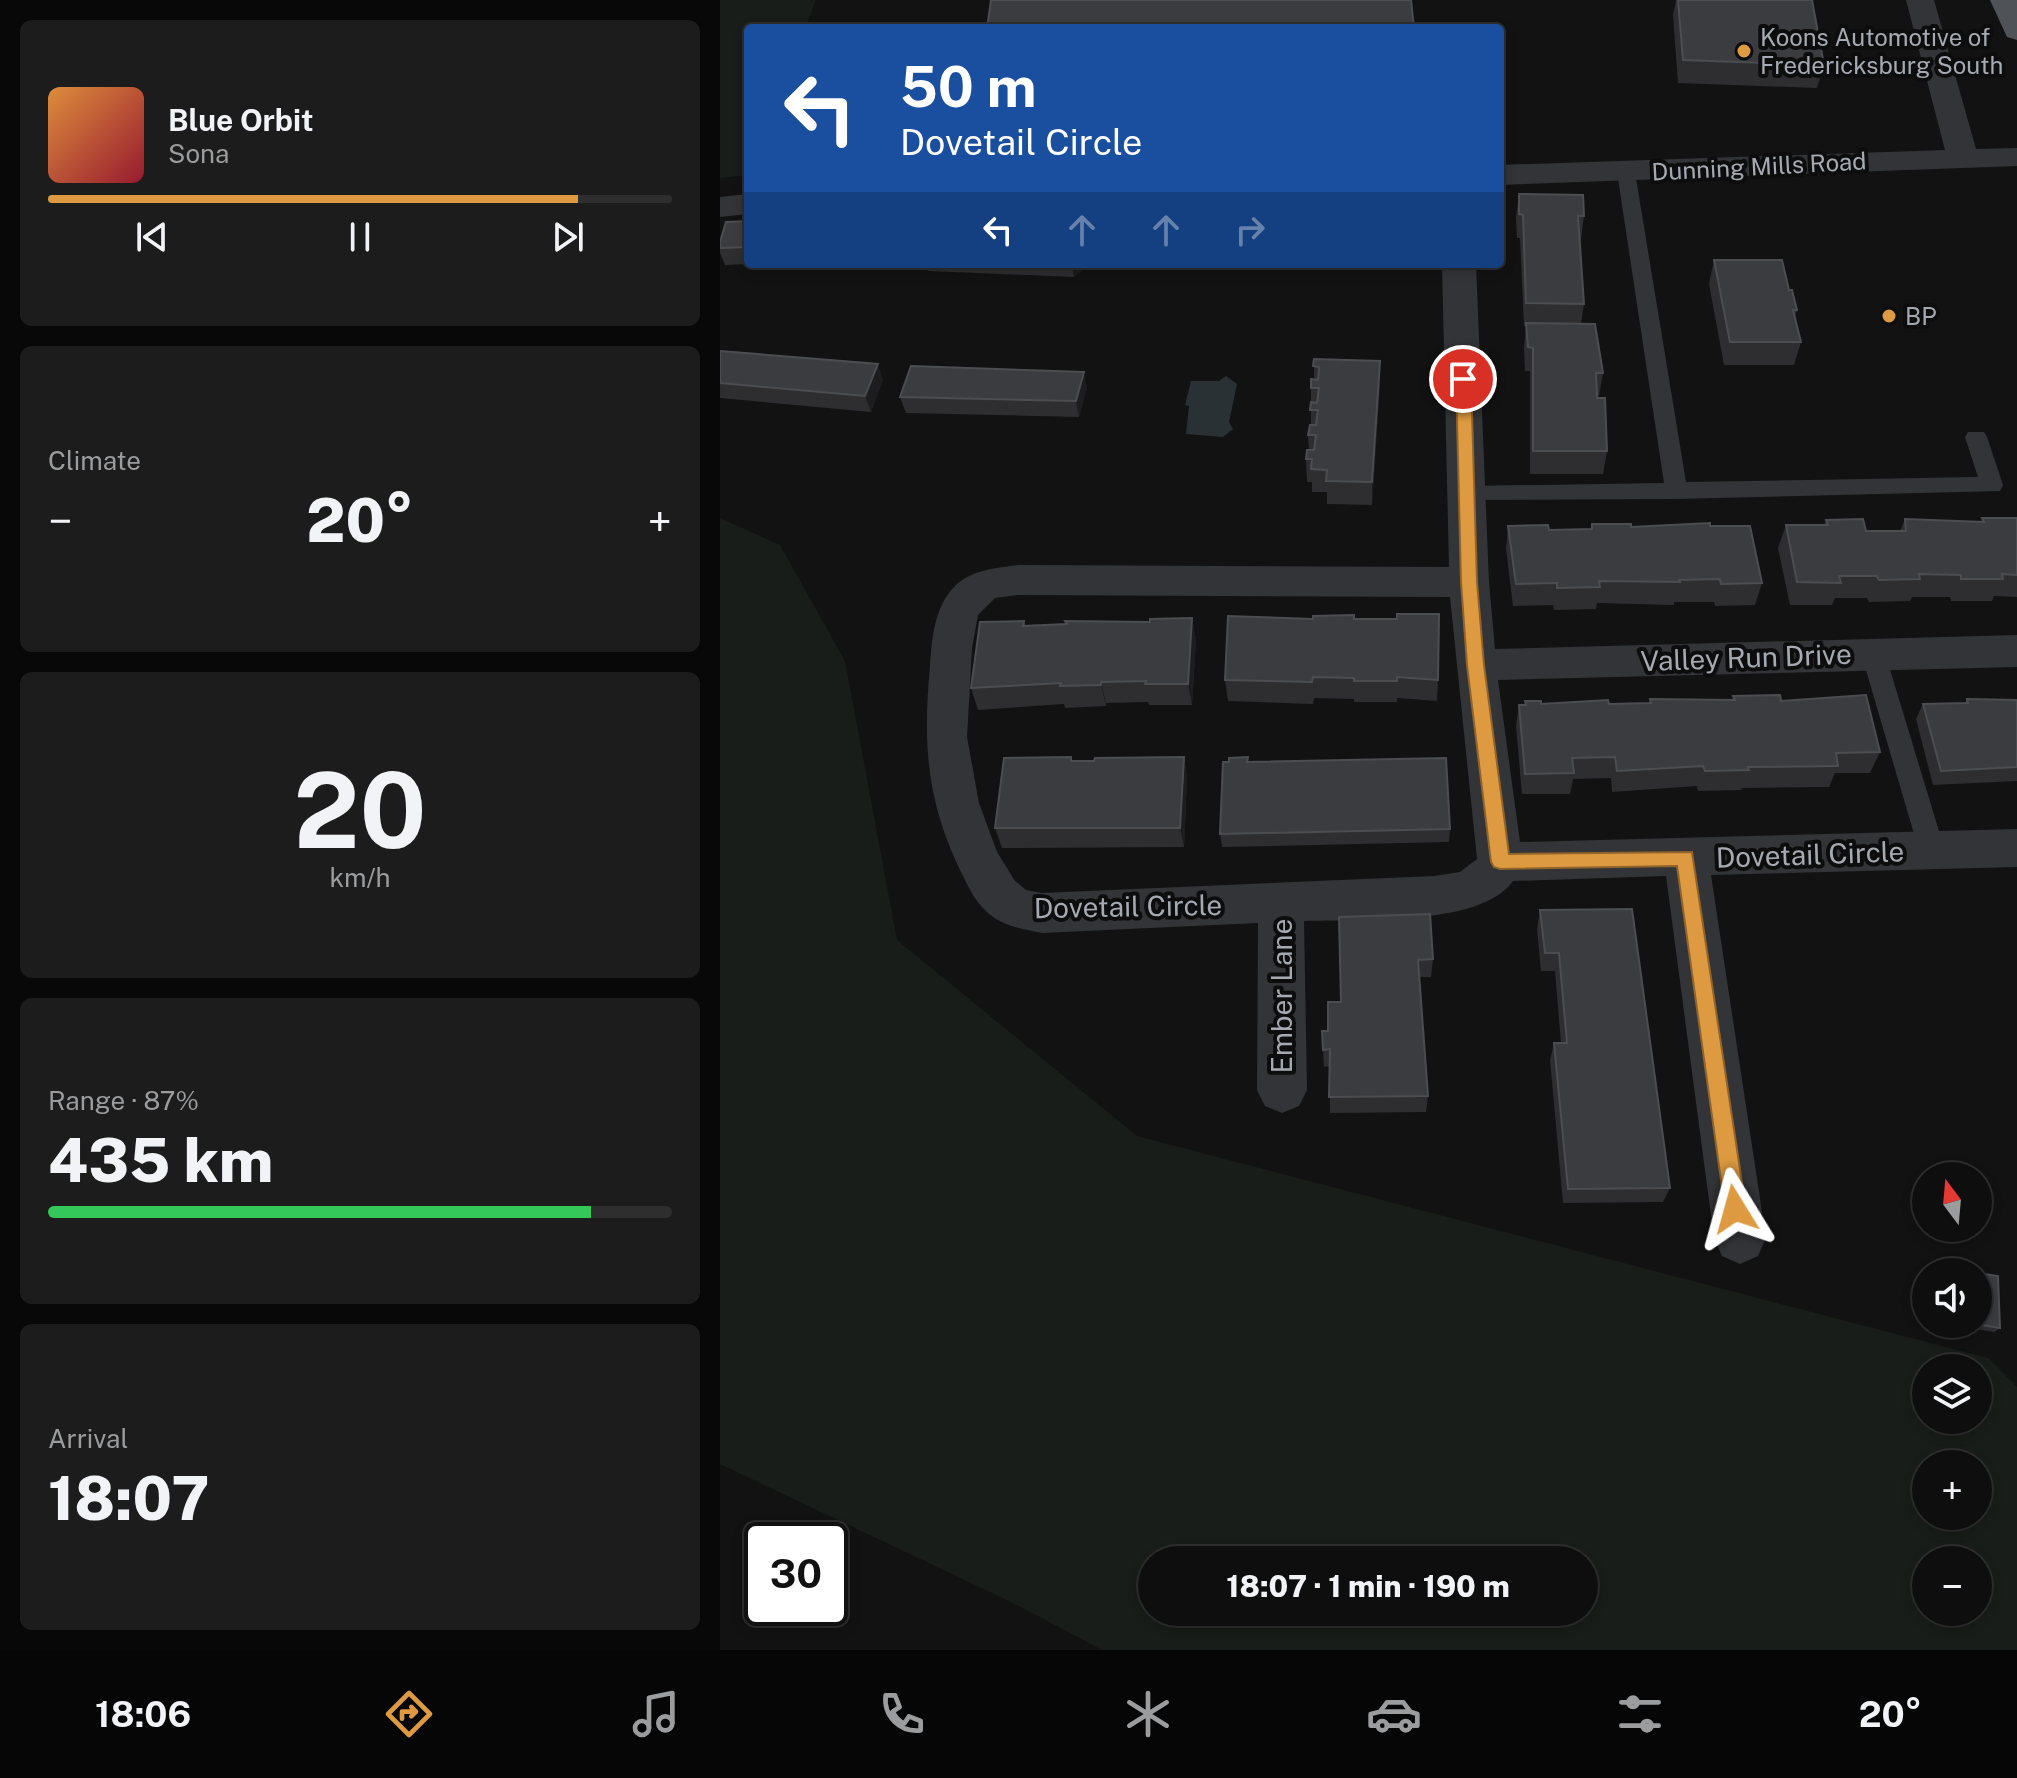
<!DOCTYPE html>
<meta charset="utf-8">
<style>
:root{--surface:#0e0e0e;--page:#1c1c1c;--text:#f1f3f6;--muted:#9b9c9e;--line:#2e2e2e;--accent:#dd9a40}
body{margin:0;font-family:"Public Sans",sans-serif;background:var(--page);color:var(--text);height:100vh;display:flex;flex-direction:column;font-size:30px;white-space:nowrap}
*{box-sizing:border-box;margin:0}
p{font-size:26px;color:var(--muted)}
.icon{flex:none;width:44px;height:44px;fill:none;stroke:currentColor;stroke-width:2;stroke-linecap:round;stroke-linejoin:round}
.map{position:relative;flex:1;overflow:hidden}
.drawer{display:flex;flex-direction:column;gap:20px;padding:20px;background:#080808;width:720px}
.drawer>*{flex:none}
.top-card{position:absolute;left:24px;top:24px;width:760px;height:244px;border-radius:8px;box-shadow:0 4px 12px #0003,0 0 0 2px var(--line);background:#1a4fa0;color:#fff;overflow:hidden}
.needle{width:52px;rotate:344deg}
.buttons{position:absolute;left:1192px;top:1162px;display:grid;gap:16px}
.buttons a{display:grid;place-items:center;width:80px;height:80px;border-radius:50%;background:var(--surface);box-shadow:0 4px 12px #0003,0 0 0 2px var(--line);font-size:40px}
.speed{position:absolute;left:24px;top:1522px;display:flex;gap:16px;font-size:40px;font-weight:700;text-align:center}
.speed>*{display:grid;place-content:center;width:104px;height:104px;border-radius:50%;background:var(--surface);box-shadow:0 4px 12px #0003,0 0 0 2px var(--line);line-height:1}
.speed .limit{border:4px solid #111;border-radius:12px;background:#fff;color:#111}
.pin{position:absolute;display:grid;place-items:center;width:68px;height:68px;color:#fff;margin:-34px;border:4px solid #fff;border-radius:50%;box-shadow:0 2px 8px #0007}
.me{position:absolute;width:88px;margin:-44px;rotate:352deg;stroke-linejoin:round;filter:drop-shadow(0 0 6px #0008)}
.turn{display:flex;align-items:center;gap:28px;height:168px;padding:0 24px;font-size:36px}
.turn .icon{width:104px;height:104px;stroke-width:2.5}
.turn b{display:block;font-size:56px;line-height:68px}
.lanes{display:flex;align-items:center;height:76px;padding:0 24px;background:#0003;justify-content:center;gap:40px;direction:ltr}
.lanes .off{opacity:.35}
.big{font-size:60px;font-weight:800;line-height:1.1}
.drawer .card{flex:1;display:flex;flex-direction:column;justify-content:center;gap:12px;min-width:0;padding:0 28px;border-radius:12px;background:var(--page)}
.drawer .dial{align-items:center;gap:0}
.dial b{font-size:104px;line-height:1}
.song{display:flex;align-items:center;gap:24px}
.cover{width:96px;height:96px;border-radius:12px;background:linear-gradient(135deg,hsl(30 70% 55%),hsl(350 70% 35%))}
.played{height:8px;border-radius:4px;background:linear-gradient(90deg,var(--accent) 85%,var(--line) 85%)}
.keys{display:flex;justify-content:space-around;direction:ltr}
.heat{display:flex;justify-content:space-between;align-items:center;font-size:44px;direction:ltr}
.charge{height:12px;border-radius:6px;background:linear-gradient(90deg,#34c759 87%,var(--line) 0)}
.trip{position:absolute;left:418px;top:1546px;width:460px;height:80px;border-radius:40px;background:var(--surface);box-shadow:0 4px 12px #0003,0 0 0 2px var(--line);font-weight:800;line-height:80px;text-align:center}
.menu{display:flex;height:128px;justify-content:space-around;align-items:center;background:#060606;color:var(--muted)}
.menu .icon{width:56px;height:56px}
.menu .selected{color:var(--accent)}
.menu b{font-size:36px;color:var(--text)}
main{display:flex;flex:1;min-height:0}
.map>svg:first-child{display:block}
.green{fill:#181d19;fill-rule:evenodd}
.water{fill:#2a3135}
.lines{fill:none;stroke-linecap:round;stroke-linejoin:round}
.lane{fill:#333437;fill-rule:evenodd}
.street{fill:#333437;fill-rule:evenodd}
.primary{fill:#4f5256;fill-rule:evenodd}
.wall{fill:#2e2e31}
.shaded-wall{fill:#1d1d1f}
.building{fill:#3b3c3f;stroke:#4b4d51;stroke-width:2}
.route{fill:#dd9a40;stroke:#90642a;stroke-width:2}
.poi-dot{fill:#dd9a40;stroke:#0d0d0e;stroke-width:3}
.labels{text-anchor:middle;dominant-baseline:central;stroke-width:8;stroke-linejoin:round;paint-order:stroke}
.far-poi-label{font-size:24px;fill:#a5aab2;stroke:#0d0d0e;text-anchor:start}
.far-street-label{font-size:24px;fill:#a5aab2;stroke:#0d0d0e}
.street-label{font-size:28px;fill:#a5aab2;stroke:#0d0d0e}
</style>
<main>
<section class="drawer">
<div class="card">
<div class="song"><i class="cover"></i><div><b>Blue Orbit</b><p>Sona</p></div></div>
<div class="played"></div>
<div class="keys"><svg class="icon" aria-label="previous" viewBox="0 0 24 24"><path d="M18 5L8 12l10 7zM5 5v14"/></svg><svg class="icon" aria-label="pause" viewBox="0 0 24 24"><path d="M8 5v14M16 5v14"/></svg><svg class="icon" aria-label="next" viewBox="0 0 24 24"><path d="M6 5l10 7-10 7zM19 5v14"/></svg></div>
</div>
<div class="card"><p>Climate</p>
<div class="heat"><a>−</a><b class="big">20°</b><a>+</a></div>
</div>
<div class="card dial"><b>20</b><p>km/h</p></div>
<div class="card"><p>Range · 87%</p><b class="big">435 km</b><div class="charge"></div></div>
<div class="card"><p>Arrival</p><b class="big">18:07</b></div>
</section>
<div class="map">
<svg width="1297" height="1650" viewBox="0 0 1297 1650">
<rect width="100%" height="100%" fill="#121213"/>
<g class="green">
<polygon points="0,0 96,0 85,28 28,28 28,175 0,178"/>
<path d="M0,518L60,545L125,661L177,940L417,1136L1268,1358L1297,1387V1650H382L293,1603L0,1464ZM1206,1368H1258V1420H1206ZM1206,1464H1258V1516H1206ZM432,1560H864V1612H432ZM1206,1560H1258V1612H1206Z"/>
</g>
<polygon class="water" points="506,376 517,384 509,422 513,429 503,437 466,434 469,406 465,405 471,381 499,381"/>
<g class="lines">
<g class="lane">
<polygon points="906,166 915,172 966,482 1258,477 1245,437 1248,432 1264,432 1267,437 1283,485 1280,491 956,499 740,500 737,494 740,488 748,486 944,483 897,172"/>
<polygon points="1153,644 1162,646 1165,653 1225,851 1221,859 1212,862 1203,859 1199,851 1141,653 1144,646"/>
</g>
<g class="street">
<polygon points="1186,0 1214,0 1256,149 1297,148 1297,166 780,185 780,165 1225,150"/>
<polygon points="28,194 28,214 0,217 0,197"/>
<path d="M722,264H756L769,582L775,649L1297,635V667L778,680L800,842L1297,829V867L991,875L1046,1238L1038,1256L1020,1264L1002,1256L994,1238L946,876L793,881C761,927 637,919 584,921L587,1090L579,1106L562,1113L545,1106L537,1090L538,923L322,933C302,929 281,926 266,911C254,900 247,884 240,870C206,799 203,743 210,666C212,638 214,607 235,586C250,570 277,568 298,565L729,567ZM298,595L730,597L757,859L740,872L714,876L322,893L306,890L295,881L277,852L259,803L247,737L252,648L258,615L275,598Z"/>
</g>
<polygon class="primary" points="1270,0 1297,0 1297,40 1287,37"/>
</g>
<g class="wall">
<polygon points="956,0 1092,0 1104,65 1097,88 958,83 953,15"/>
<polygon points="799,194 864,216 861,240 860,240 864,304 861,324 883,373 879,396 877,396 887,451 883,474 810,474 810,371 805,371 804,347 806,326 804,326 800,238 797,238 796,218"/>
<polygon points="28,221 28,264 5,265 0,253 0,242"/>
<polygon points="994,260 1069,290 1077,310 1075,316 1081,342 1074,365 1004,365 989,284"/>
<polygon points="206,264 370,264 354,277 208,271"/>
<polygon points="0,351 163,380 151,412 0,398"/>
<polygon points="594,359 660,384 652,505 607,504 607,492 592,492 592,482 587,482 586,459 589,450 588,435 591,425 591,388 594,380"/>
<polygon points="367,388 359,417 186,413 180,397"/>
<polygon points="1262,518 1297,518 1297,597 1274,596 1272,601 1231,601 1230,597 1192,597 1190,601 1149,602 1147,598 1115,598 1112,605 1070,605 1058,548 1066,525 1104,525 1106,520 1146,531 1180,531 1185,519 1261,522"/>
<polygon points="872,524 911,527 990,526 1042,583 1035,605 995,606 994,602 954,602 954,605 877,603 876,609 834,610 833,605 793,606 786,549 788,526 829,530 871,529"/>
<polygon points="472,618 476,640 472,705 429,705 428,702 386,703 386,706 345,708 344,704 258,710 251,688 304,621 306,626 430,622"/>
<polygon points="593,619 634,619 718,680 717,701 677,698 677,702 634,702 634,699 594,698 593,704 508,701 505,680"/>
<polygon points="1013,696 1061,701 1160,752 1150,773 1115,773 1109,787 1022,788 1021,790 978,791 977,786 892,792 891,778 853,779 850,794 802,794 796,726 799,705 805,705 805,701 821,704 929,703 930,699 1012,700"/>
<polygon points="1247,699 1297,700 1297,781 1213,785 1196,719 1203,704 1244,704"/>
<polygon points="464,757 467,778 464,847 282,848 275,828 352,761"/>
<polygon points="528,757 528,762 730,829 729,842 502,847 500,834 509,762"/>
<polygon points="820,910 950,1188 943,1202 843,1203 830,1060 834,1043 841,1043 835,971 821,971 817,929"/>
<polygon points="619,917 713,959 711,977 699,977 708,1096 706,1112 610,1113 610,1066 604,1067 603,1050 608,1031 621,1002"/>
<polygon points="1226,1324 1258,1324 1280,1328 1274,1332"/>
</g>
<g class="shaded-wall">
<polygon points="351,264 370,264 354,277"/>
<polygon points="660,361 660,384 652,505 652,482"/>
<polygon points="158,364 163,380 151,412 145,396"/>
<polygon points="364,372 367,388 359,417 356,401"/>
<polygon points="472,618 476,640 472,705 468,684"/>
<polygon points="381,682 386,703 386,706 381,685"/>
<polygon points="464,757 467,778 464,847 460,828"/>
</g>
<g class="building">
<polygon points="271,0 691,0 694,28 267,28"/>
<polygon points="958,0 1092,0 1104,65 963,60"/>
<polygon points="799,194 863,195 864,216 858,216 864,304 806,303 803,215 799,214"/>
<polygon points="28,221 28,247 0,248 0,242 6,222"/>
<polygon points="994,260 1062,260 1069,290 1072,290 1077,310 1073,310 1081,342 1010,342"/>
<polygon points="806,323 875,324 883,373 876,373 877,398 885,398 887,451 813,451 813,348 808,347"/>
<polygon points="0,351 158,364 145,396 0,383"/>
<polygon points="594,359 660,361 652,482 606,481 607,470 591,469 592,459 586,459 587,450 594,450 596,435 588,435 590,425 596,425 598,410 590,410 591,402 597,403 599,388 591,388 591,379 598,380 599,367 593,366"/>
<polygon points="191,366 364,372 356,401 180,397"/>
<polygon points="1262,518 1297,518 1297,575 1282,574 1283,579 1241,579 1241,575 1199,574 1200,579 1159,580 1157,576 1119,576 1121,583 1077,582 1066,525 1108,525 1106,520 1143,519 1146,531 1186,531 1185,519 1264,522"/>
<polygon points="990,523 990,526 1030,526 1042,583 1001,584 1000,579 959,580 960,582 879,581 880,587 837,588 837,583 796,584 788,526 828,525 829,530 872,529 872,524 911,524 911,527"/>
<polygon points="677,614 719,614 718,680 677,677 677,681 634,681 634,678 593,677 592,682 505,680 508,616 593,619 593,616 634,615 634,619 677,619"/>
<polygon points="472,618 468,684 425,684 426,681 381,682 381,685 340,686 341,683 251,688 260,622 304,621 303,626 347,624 345,621 430,622 430,619"/>
<polygon points="1060,695 1061,701 1146,695 1160,752 1116,753 1118,766 1028,767 1029,770 985,771 983,766 897,771 895,757 852,758 854,773 805,774 799,705 806,705 805,701 821,701 821,704 888,700 889,704 931,703 930,699 1015,700 1013,696"/>
<polygon points="1247,699 1297,700 1297,767 1221,771 1203,704 1248,703"/>
<polygon points="351,757 351,761 374,761 375,758 464,757 460,828 275,828 284,758"/>
<polygon points="528,757 527,762 726,758 730,829 500,834 503,762 509,762 509,758"/>
<polygon points="912,909 950,1188 848,1189 834,1043 847,1043 839,953 825,953 820,910"/>
<polygon points="710,914 713,959 698,960 708,1096 609,1097 610,1049 603,1050 602,1031 608,1031 608,1002 621,1002 619,917"/>
<polygon points="1258,1273 1278,1276 1280,1328 1255,1324 1258,1324"/>
</g>
<polygon class="route" points="743,374 751,379 757,582 764,665 789,854 972,852 1026,1209 1023,1216 1015,1219 1008,1216 1005,1209 957,866 780,869 774,867 771,862 747,665 741,582 736,379"/>
<g class="poi-dot">
<circle cx="1024" cy="51" r="8"/>
<circle cx="1169" cy="316" r="8"/>
</g>
<g class="labels">
<g class="far-poi-label">
<text x="1040" y="37">Koons Automotive of<tspan x="1040" dy="28">Fredericksburg South</tspan></text>
<text x="1185" y="316">BP</text>
</g>
<g class="far-street-label">
<text transform="translate(1039 166) rotate(-3)">Dunning Mills Road</text>
</g>
<g class="street-label">
<text transform="translate(1026 657) rotate(-2)">Valley Run Drive</text>
<text transform="translate(1090 854) rotate(-2)">Dovetail Circle</text>
<text transform="translate(408 906) rotate(-1)">Dovetail Circle</text>
<text transform="translate(561 996) rotate(-90)">Ember Lane</text>
</g>
</g>
</svg>
<div class="buttons">
<a><svg class="needle" viewBox="-14 -14 28 28"><path d="M0-13l5 13h-10z" fill="#e53935"/><path d="M0 13l5-13h-10z" fill="#9b9c9e"/></svg></a>
<a><svg class="icon" aria-label="sound" viewBox="0 0 24 24"><path d="M4 9h4l5-4v14l-5-4H4zM17 9q2 3 0 6"/></svg></a>
<a><svg class="icon" aria-label="layers" viewBox="0 0 24 24"><path d="M12 4l9 5-9 5-9-5zM3 14l9 5 9-5"/></svg></a>
<a>+</a>
<a>−</a>
</div>
<div class="speed"><div class="limit">30</div></div>
<div class="pin" style="left:743px;top:379px;background:#d93025"><svg class="icon" aria-label="arrive" viewBox="0 0 24 24"><path d="M6 21V4h12l-3 4 3 4H6"/></svg></div>
<svg class="me" style="left:1015px;top:1209px" viewBox="-20 -20 40 40"><path d="M0-17L14 15 0 8-14 15z" fill="#dd9a40" stroke="#fff" stroke-width="4"/></svg>
<div class="trip">18:07 · 1 min · 190 m</div>
<div class="top-card">
<div class="turn"><svg class="icon" aria-label="left" viewBox="0 0 24 24"><path d="M17 20v-9H6M10 6l-5 5 5 5"/></svg><div><b>50 m</b>Dovetail Circle</div></div>
<div class="lanes"><svg class="icon" aria-label="left" viewBox="0 0 24 24"><path d="M17 20v-9H6M10 6l-5 5 5 5"/></svg><svg class="icon off" aria-label="ahead" viewBox="0 0 24 24"><path d="M12 20V5M6 11l6-6 6 6"/></svg><svg class="icon off" aria-label="ahead" viewBox="0 0 24 24"><path d="M12 20V5M6 11l6-6 6 6"/></svg><svg class="icon off" aria-label="right" viewBox="0 0 24 24"><path d="M7 20v-9h11M14 6l5 5-5 5"/></svg></div>
</div>
</div>
</main>
<nav class="menu">
<b>18:06</b>
<svg class="icon selected" aria-label="directions" viewBox="0 0 24 24"><path d="M12 3l9 9-9 9-9-9zM9 14v-3h6M13 9l2 2-2 2"/></svg>
<svg class="icon" aria-label="music" viewBox="0 0 24 24"><path d="M9 18V5l10-2v13"/><circle cx="6" cy="18" r="3"/><circle cx="16" cy="16" r="3"/></svg>
<svg class="icon" aria-label="phone" viewBox="0 0 24 24"><path d="M5 4h4l2 5-3 2q2 4 5 5l2-3 5 2v4C11 20 4 13 5 4z"/></svg>
<svg class="icon" aria-label="climate" viewBox="0 0 24 24"><path d="M12 3v18M4 7l16 10M4 17L20 7"/></svg>
<svg class="icon" aria-label="car" viewBox="0 0 24 24"><path d="M5 17H2v-5l4-1 3-4h7l3 4 3 1v5h-3M9 17h6M6 11h13"/><circle cx="7" cy="17" r="2"/><circle cx="17" cy="17" r="2"/></svg>
<svg class="icon" aria-label="filters" viewBox="0 0 24 24"><path d="M4 7h16M4 17h16"/><circle cx="9" cy="7" r="2"/><circle cx="15" cy="17" r="2"/></svg>
<b>20°</b>
</nav>
